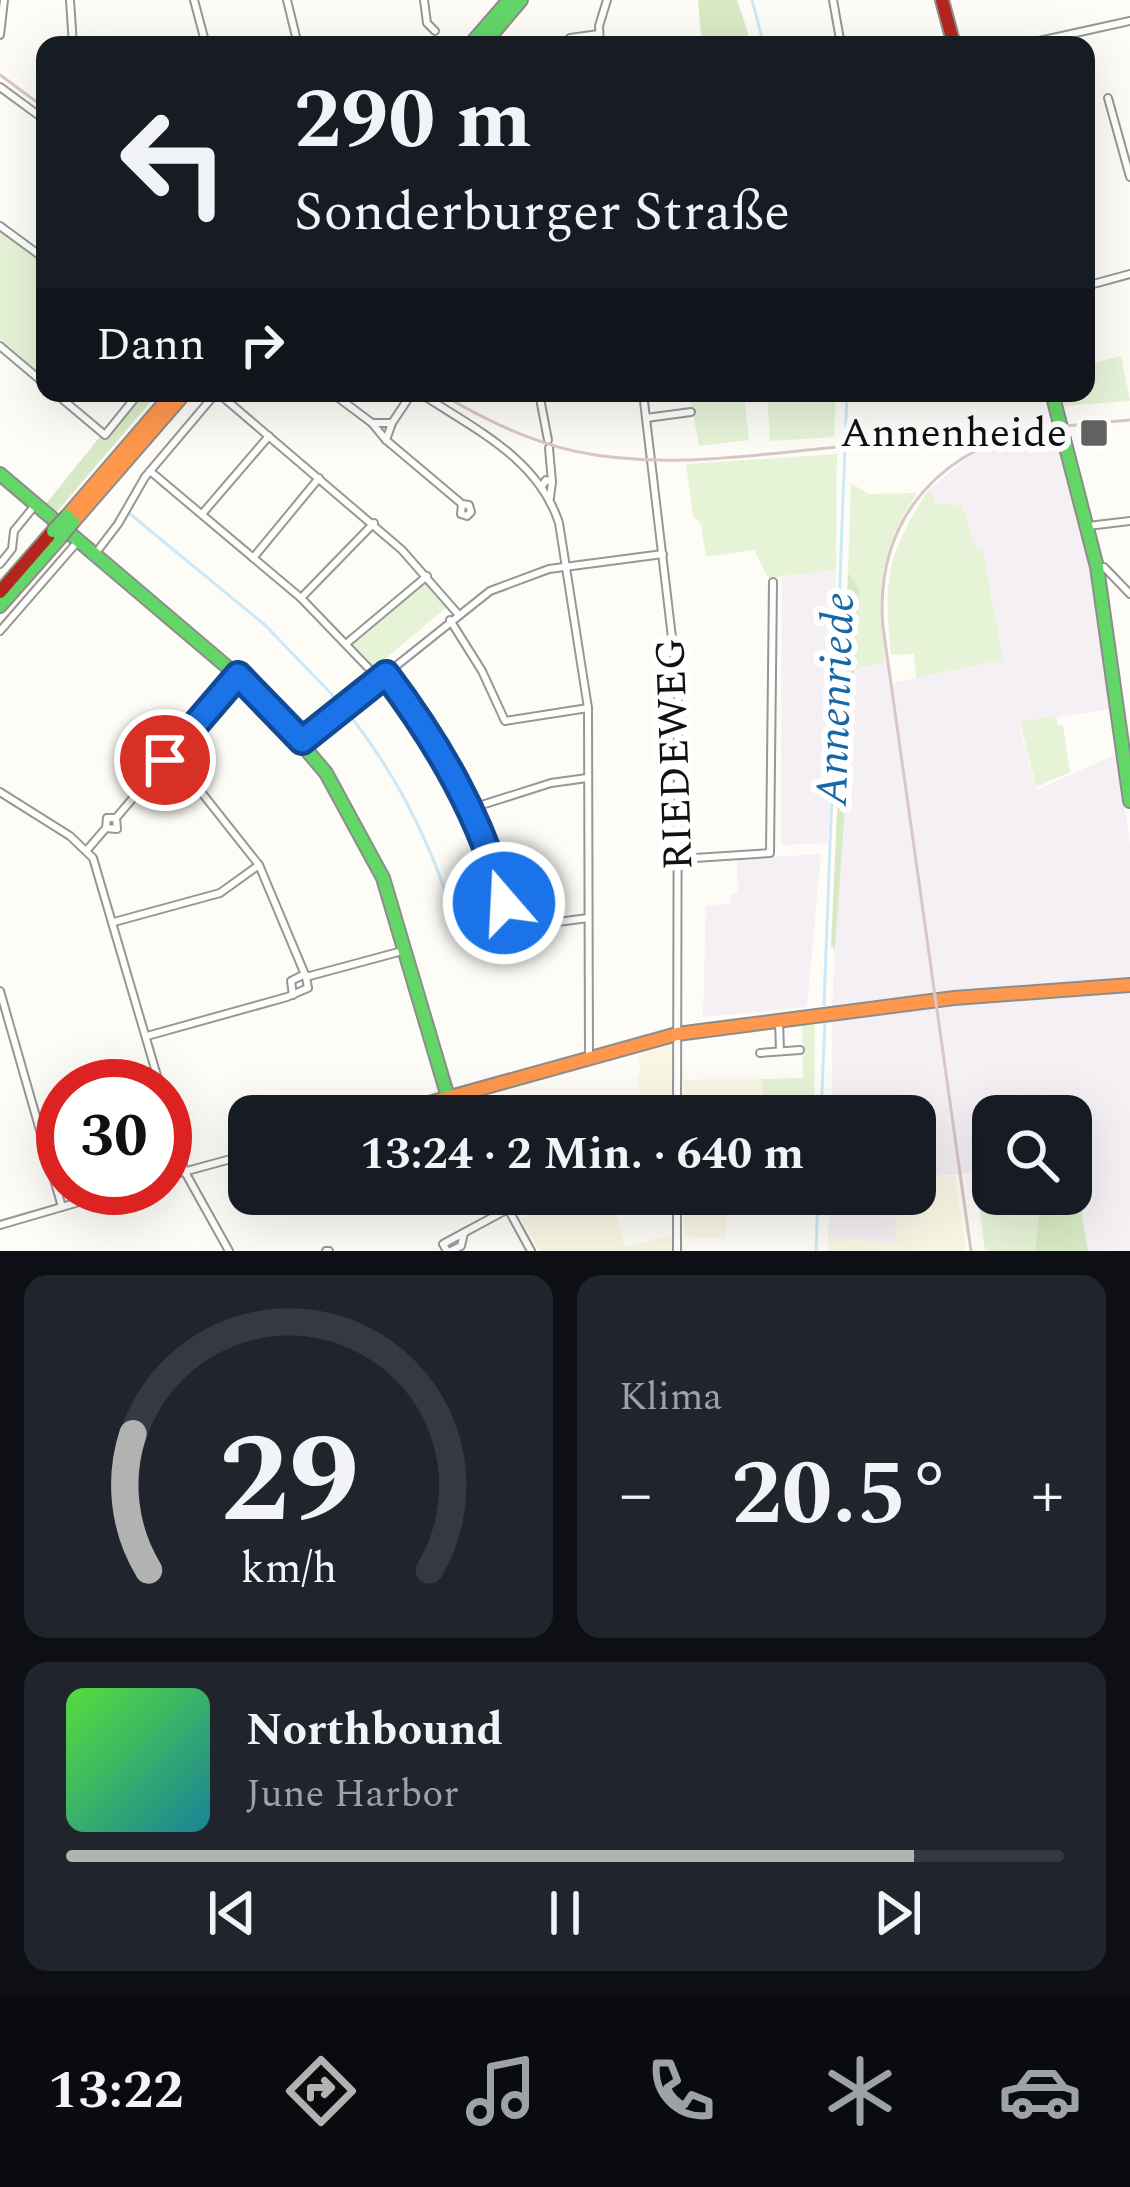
<!DOCTYPE html>
<html lang="de">
<meta charset="utf-8">
<style>
:root{--surface:#171b24;--page:#20242c;--text:#f1f3f6;--muted:#9ea1a6;--line:#363941;--accent:#b2b2b3}
body{margin:0;font-family:Spectral,serif;background:var(--page);color:var(--text);height:100vh;display:flex;flex-direction:column;font-size:45px;white-space:nowrap}
*{box-sizing:border-box;margin:0}
p{font-size:39px;color:var(--muted)}
.icon{flex:none;width:66px;height:66px;fill:none;stroke:currentColor;stroke-width:2;stroke-linecap:round;stroke-linejoin:round}
.map{position:relative;height:1251px;overflow:hidden}
.panel{display:flex;flex-direction:column;gap:24px;padding:24px;background:#0d0f14;flex:1}
.panel>*{flex:none}
.guide{position:absolute;left:36px;top:36px;width:1059px;height:366px;border-radius:24px;box-shadow:0 12px 48px #0002;background:#171b24;color:var(--text);overflow:hidden}
.fabs{position:absolute;left:972px;top:1095px;display:grid;gap:24px}
.fabs a{display:grid;place-items:center;width:120px;height:120px;border-radius:24px;background:var(--surface);box-shadow:0 12px 48px #0002;font-size:60px}
.speed{position:absolute;left:36px;top:1059px;display:flex;gap:24px;font-size:60px;font-weight:700;text-align:center}
.speed>*{display:grid;place-content:center;width:156px;height:156px;border-radius:50%;background:var(--surface);box-shadow:0 12px 48px #0002;line-height:1}
.speed .limit{border:18px solid #d22;background:#fff;color:#111}
.pin{position:absolute;display:grid;place-items:center;width:102px;height:102px;color:#fff;margin:-51px;border:6px solid #fff;border-radius:50%;box-shadow:0 3px 12px #0007}
.me{position:absolute;width:132px;margin:-66px;rotate:341deg;stroke-linejoin:round;filter:drop-shadow(0 0 9px #0008)}
.turn{display:flex;align-items:center;gap:42px;height:252px;padding:0 60px;font-size:54px}
.turn .icon{width:156px;height:156px;stroke-width:2.5}
.turn b{display:block;font-size:84px;line-height:102px}
.then{display:flex;align-items:center;height:114px;padding:0 60px;background:#0003;gap:24px;font-size:45px}
.big{font-size:90px;font-weight:700;line-height:1.1}
.panel .widget{flex:1;display:flex;flex-direction:column;justify-content:center;gap:18px;min-width:0;padding:0 42px;border-radius:24px;background:var(--page)}
.panel .dial{align-items:center;gap:0}
.dial svg{height:312px;overflow:visible;fill:none;stroke:var(--line);stroke-width:7;stroke-linecap:round;text-anchor:middle}
.dial text{fill:var(--text);stroke:none}
.song{display:flex;align-items:center;gap:36px}
.cover{width:144px;height:144px;border-radius:18px;background:linear-gradient(135deg,hsl(110 70% 55%),hsl(190 70% 35%))}
.played{height:12px;border-radius:6px;background:linear-gradient(90deg,var(--accent) 85%,var(--line) 85%)}
.keys{display:flex;justify-content:space-around;direction:ltr}
.heat{display:flex;justify-content:space-between;align-items:center;font-size:66px;direction:ltr}
.panel .tiles{flex:1;display:grid;gap:24px;grid-template-columns:1fr 1fr}
.widget:last-child{grid-column:span 2}
.trip{position:absolute;left:228px;top:1095px;width:708px;height:120px;border-radius:24px;background:var(--surface);box-shadow:0 12px 48px #0002;font-weight:700;line-height:120px;text-align:center}
.tab-bar{display:flex;height:192px;justify-content:space-around;align-items:center;background:#090b0e;color:var(--muted)}
.tab-bar .icon{width:84px;height:84px}
.tab-bar .selected{color:var(--accent)}
.tab-bar b{font-size:54px;color:var(--text)}
.map>svg:first-child{display:block}
.industrial{fill:#f5f0f3}
.farmland{fill:#f9f7e4}
.green{fill:#e7f3d7}
.forest{fill:#d8eac5}
.lines{fill:none;stroke-linecap:round;stroke-linejoin:round}
.stream{stroke:#cde8f7;stroke-width:3}
.street-casing{stroke:#979795;stroke-width:10}
.fast-casing{stroke:#8e8d8b;stroke-width:16}
.slow-casing{stroke:#8e8d8b;stroke-width:16}
.jam-casing{stroke:#8e8d8b;stroke-width:16}
.street{stroke:#fffffe;stroke-width:6}
.fast{stroke:#63d668;stroke-width:12}
.slow{stroke:#ff974d;stroke-width:12}
.jam{stroke:#b3261e;stroke-width:12}
.rail{stroke:#d9c6c7;stroke-width:3}
.fast-bridge-casing{stroke:#858482;stroke-width:16;stroke-linecap:butt}
.fast-bridge{stroke:#63d668;stroke-width:12}
.route-casing{stroke:#114b97;stroke-width:30}
.route{stroke:#1a73e8;stroke-width:21}
.poi-dot{fill:#646362;stroke:#fff;stroke-width:4.5}
.labels{text-anchor:middle;dominant-baseline:central;stroke-width:12;stroke-linejoin:round;paint-order:stroke}
.poi-label{font-size:42px;fill:#111;stroke:#fff;text-anchor:end}
.street-label{font-size:42px;fill:#111;stroke:#fff}
.water-label{font-size:45px;font-style:italic;fill:#1768a6;stroke:#fff}
</style>
<div class="map">
<svg width="1130" height="1251" viewBox="0 0 1130 1251">
<rect width="100%" height="100%" fill="#fdfcf7"/>
<g class="industrial">
<polygon points="1054,430 1087,553 1110,709 1019,723 1036,790 1117,754 1130,845 1130,1251 1088,1251 1078,1191 1071,1190 1071,1116 993,1116 993,1137 970,1136 973,1173 915,1177 915,1116 832,1116 832,1004 853,669 886,662 894,700 893,683 1003,660 981,547 975,549 962,505 934,504 929,489 975,452 1018,436"/>
<polygon points="836,570 828,843 781,845 782,577"/>
<polygon points="821,854 807,1007 703,1017 706,906 731,903 731,895 738,893 737,859"/>
<polygon points="830,1194 897,1194 896,1243 828,1238"/>
</g>
<g class="farmland">
<polygon points="672,1044 672,1116 644,1116 637,1078 640,1072 638,1053"/>
<polygon points="762,1079 763,1107 814,1106 813,1116 684,1116 684,1080"/>
<polygon points="955,1176 966,1251 828,1251 828,1238 895,1243 897,1194 915,1194 915,1177"/>
<polygon points="611,1194 625,1247 672,1235 672,1251 540,1251 521,1218"/>
<polygon points="684,1194 812,1194 811,1207 727,1210 726,1238 684,1237"/>
</g>
<g class="green">
<polygon points="0,230 45,263 45,377 0,339"/>
<polygon points="1121,356 1130,401 1063,406 1059,393 1086,393 1086,365"/>
<polygon points="689,393 744,393 749,440 699,446"/>
<polygon points="767,393 836,393 834,437 770,441"/>
<polygon points="837,454 836,570 768,578 754,550 706,557 701,524 693,516 686,464"/>
<path d="M851,483L868,494L917,493C878,553 876,592 886,662L853,669L860,589L848,573Z"/>
<path d="M929,489L935,504L962,505L975,548L982,547L1003,660L916,678L914,654L891,655C883,578 887,555 929,489Z"/>
<polygon points="424,582 446,608 374,668 352,644"/>
<polygon points="1056,716 1058,725 1063,725 1070,772 1036,787 1020,722"/>
<polygon points="802,1020 815,1025 814,1106 763,1108 762,1079 803,1078"/>
<polygon points="970,1136 993,1137 993,1194 1041,1194 1035,1251 985,1251"/>
</g>
<g class="forest">
<polygon points="698,0 737,0 752,45 702,45"/>
<polygon points="135,393 158,393 55,514 45,505"/>
<polygon points="848,573 860,589 835,951 831,945"/>
<polygon points="1071,1190 1078,1190 1088,1251 1035,1251 1041,1194 1071,1194"/>
</g>
<g class="lines">
<g class="stream">
<polyline points="752,0 764,45"/>
<polyline points="130,514 265,625 341,704"/>
<path d="M347,712C399,777 436,853 458,933"/>
<polyline points="824,1005 847,393"/>
<polyline points="821,1116 825,1020"/>
<polyline points="816,1251 818,1194"/>
</g>
<g class="street-casing">
<g id="street">
<polyline points="70,0 73,45"/>
<polyline points="194,0 206,45"/>
<polyline points="287,0 298,45"/>
<polyline points="424,0 427,23 435,31"/>
<polyline points="833,0 841,45"/>
<polyline points="0,35 4,0"/>
<polyline points="563,45 570,38 599,34"/>
<polyline points="600,45 599,26 607,0"/>
<polyline points="1021,45 1130,21"/>
<polyline points="0,87 45,120"/>
<polyline points="1108,98 1130,177"/>
<polyline points="0,226 45,259"/>
<polyline points="1086,286 1130,274"/>
<polyline points="0,346 45,384"/>
<polyline points="55,393 105,435 139,393"/>
<polyline points="218,393 402,550 458,614"/>
<polyline points="332,393 372,423 392,423 412,393"/>
<path d="M420,393C474,429 538,458 559,523L588,708L589,1059"/>
<polyline points="539,393 548,440"/>
<polyline points="643,393 678,688 677,1116"/>
<polyline points="646,418 691,412"/>
<polyline points="372,423 386,440"/>
<polyline points="392,423 386,440 462,504 469,505 471,512 467,516 461,514 462,504"/>
<polyline points="549,448 552,482"/>
<polyline points="150,471 301,598 379,679"/>
<polyline points="542,486 546,480 552,482 550,498"/>
<polyline points="202,514 269,436"/>
<polyline points="1088,526 1130,521"/>
<polyline points="95,554 118,524 145,477 216,393"/>
<polyline points="253,558 319,478"/>
<polyline points="0,564 12,549 14,531 36,504"/>
<polyline points="1097,567 1104,567 1130,594"/>
<polyline points="301,598 374,523"/>
<polyline points="450,620 482,671 505,721 588,708"/>
<polyline points="0,631 79,540"/>
<polyline points="347,643 427,576"/>
<path d="M386,674C444,752 486,833 510,927"/>
<polyline points="302,741 490,591 549,569 663,554"/>
<polyline points="165,760 202,793 259,865 306,977"/>
<polyline points="0,792 70,836 93,858 160,1086"/>
<polyline points="469,809 551,783 587,778"/>
<polyline points="116,818 107,818 106,828 117,829 116,818 238,675"/>
<polyline points="87,850 106,828"/>
<polyline points="679,859 770,853 773,582"/>
<polyline points="114,922 220,893 259,865"/>
<polyline points="458,935 588,918"/>
<polyline points="0,991 62,1207"/>
<polyline points="293,995 291,981 305,974"/>
<polyline points="779,1020 780,1051"/>
<polyline points="147,1036 287,997 308,988 306,977 406,950"/>
<polyline points="760,1053 800,1050"/>
<polyline points="165,1102 185,1172 229,1251"/>
<polyline points="165,1177 249,1154"/>
<polyline points="500,1194 531,1251"/>
<polyline points="677,1194 677,1251"/>
<polyline points="0,1225 127,1188"/>
<polyline points="326,1251 329,1251"/>
<polyline points="447,1251 443,1244 508,1209"/>
<polyline points="451,1251 461,1246 464,1233"/>
</g>
</g>
<g class="fast-casing">
<g id="fast">
<polyline points="470,45 509,0"/>
<polyline points="483,45 521,0"/>
<polyline points="1052,393 1097,567 1130,801"/>
<polyline points="0,474 259,694 326,773 383,878 448,1097 458,1116"/>
<polyline points="0,606 60,538"/>
</g>
</g>
<g class="slow-casing">
<g id="slow">
<polyline points="67,516 173,393"/>
<polyline points="73,522 185,393"/>
<polyline points="382,1116 677,1034 954,998 1130,985"/>
</g>
</g>
<g class="jam-casing">
<g id="jam">
<polyline points="942,0 954,45"/>
<polyline points="0,592 53,531"/>
</g>
</g>
<use href="#street" class="street"/>
<use href="#fast" class="fast"/>
<use href="#slow" class="slow"/>
<use href="#jam" class="jam"/>
<g class="rail">
<polyline points="0,75 45,108"/>
<path d="M440,393C481,418 526,440 574,451C661,470 750,455 838,447C935,438 1033,429 1130,420"/>
<path d="M971,1251L883,627C873,516 946,442 1051,427"/>
</g>
<g class="fast-bridge-casing">
<g id="fast-bridge">
<polyline points="53,531 67,516"/>
<polyline points="60,538 73,522"/>
</g>
</g>
<use href="#fast-bridge" class="fast-bridge"/>
</g>
<g class="lines">
<g class="route-casing">
<path id="route" d="M165,760L238,675L302,741L386,674C438,743 482,818 504,903"/>
</g>
<use href="#route" class="route"/>
</g>
<rect class="poi-dot" x="1079" y="418" width="30" height="30" rx="6"/>
<g class="labels">
<g class="poi-label">
<text x="1067" y="433">Annenheide</text>
</g>
<g class="street-label">
<text transform="translate(675 754) rotate(-92)">RIEDEWEG</text>
</g>
<g class="water-label">
<text transform="translate(836 699) rotate(-88)">Annenriede</text>
</g>
</g>
</svg>
<div class="fabs">
<a><svg class="icon" aria-label="search" viewBox="0 0 24 24"><circle cx="10" cy="10" r="6"/><path d="M15 15l6 6"/></svg></a>
</div>
<div class="speed"><div class="limit">30</div></div>
<div class="pin" style="left:165px;top:760px;background:#d93025"><svg class="icon" aria-label="arrive" viewBox="0 0 24 24"><path d="M6 21V4h12l-3 4 3 4H6"/></svg></div>
<svg class="me" style="left:504px;top:903px" viewBox="-20 -20 40 40"><circle r="17" fill="#1a73e8" stroke="#fff" stroke-width="3"/><path d="M0-11L8 9 0 5-8 9z" fill="#fff"/></svg>
<div class="trip">13:24 · 2 Min. · 640 m</div>
<div class="guide">
<div class="turn"><svg class="icon" aria-label="left" viewBox="0 0 24 24"><path d="M17 20v-9H6M10 6l-5 5 5 5"/></svg><div><b>290 m</b>Sonderburger Straße</div></div>
<div class="then">Dann<svg class="icon" aria-label="right" viewBox="0 0 24 24"><path d="M7 20v-9h11M14 6l5 5-5 5"/></svg></div>
</div>
</div>
<section class="panel">
<div class="tiles">
<div class="widget dial"><svg viewBox="0 0 100 80">
<path d="M14 69A42 42 0 1 1 86 69"/>
<path d="M14 69A42 42 0 0 1 10 34" stroke="#b2b2b3"/>
<text x="50" y="56" font-size="32" font-weight="700">29</text>
<text x="50" y="72" font-size="11">km/h</text>
</svg></div>
<div class="widget"><p>Klima</p>
<div class="heat"><a>−</a><b class="big">20.5°</b><a>+</a></div>
</div>
<div class="widget">
<div class="song"><i class="cover"></i><div><b>Northbound</b><p>June Harbor</p></div></div>
<div class="played"></div>
<div class="keys"><svg class="icon" aria-label="previous" viewBox="0 0 24 24"><path d="M18 5L8 12l10 7zM5 5v14"/></svg><svg class="icon" aria-label="pause" viewBox="0 0 24 24"><path d="M8 5v14M16 5v14"/></svg><svg class="icon" aria-label="next" viewBox="0 0 24 24"><path d="M6 5l10 7-10 7zM19 5v14"/></svg></div>
</div>
</div>
</section>
<nav class="tab-bar">
<b>13:22</b>
<svg class="icon selected" aria-label="directions" viewBox="0 0 24 24"><path d="M12 3l9 9-9 9-9-9zM9 14v-3h6M13 9l2 2-2 2"/></svg>
<svg class="icon" aria-label="music" viewBox="0 0 24 24"><path d="M9 18V5l10-2v13"/><circle cx="6" cy="18" r="3"/><circle cx="16" cy="16" r="3"/></svg>
<svg class="icon" aria-label="phone" viewBox="0 0 24 24"><path d="M5 4h4l2 5-3 2q2 4 5 5l2-3 5 2v4C11 20 4 13 5 4z"/></svg>
<svg class="icon" aria-label="climate" viewBox="0 0 24 24"><path d="M12 3v18M4 7l16 10M4 17L20 7"/></svg>
<svg class="icon" aria-label="car" viewBox="0 0 24 24"><path d="M5 17H2v-5l4-1 3-4h7l3 4 3 1v5h-3M9 17h6M6 11h13"/><circle cx="7" cy="17" r="2"/><circle cx="17" cy="17" r="2"/></svg>
</nav>
